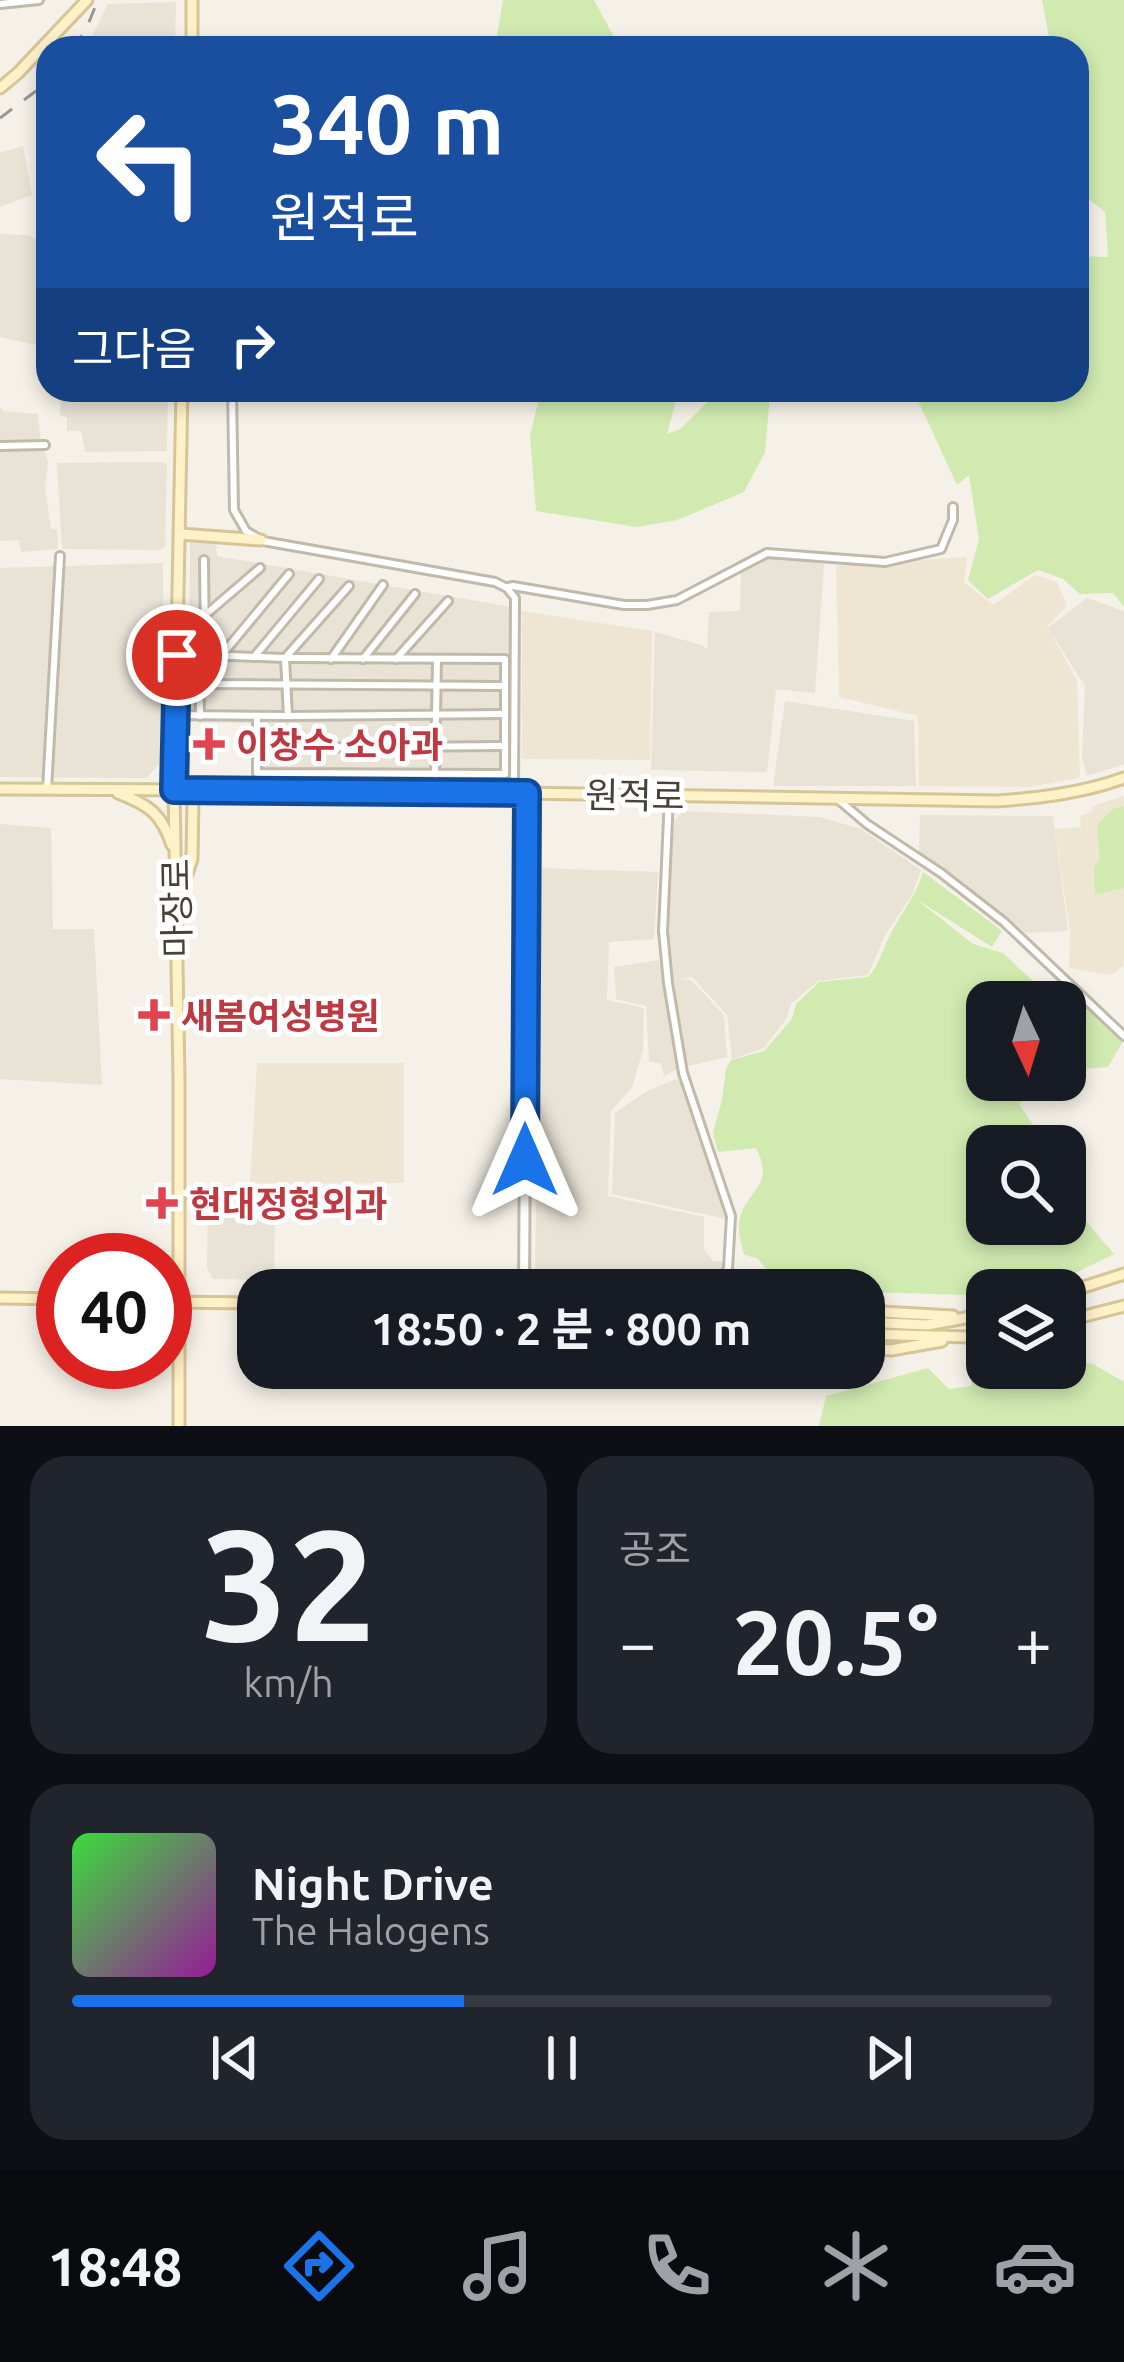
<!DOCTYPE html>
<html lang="ko">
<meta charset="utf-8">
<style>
:root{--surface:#171b24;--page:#20242c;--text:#f1f3f6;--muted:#9ea1a6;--line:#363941;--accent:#1a73e8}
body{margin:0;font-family:Ubuntu,"Noto Sans KR",sans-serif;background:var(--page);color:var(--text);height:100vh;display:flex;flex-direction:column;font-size:45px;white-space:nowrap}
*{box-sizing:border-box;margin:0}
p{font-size:39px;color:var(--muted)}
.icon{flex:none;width:66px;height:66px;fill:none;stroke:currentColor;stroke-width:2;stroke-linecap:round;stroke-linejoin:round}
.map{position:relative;height:1426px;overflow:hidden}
.side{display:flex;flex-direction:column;gap:30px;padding:30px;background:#0d0f14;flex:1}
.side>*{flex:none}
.guide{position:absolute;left:36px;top:36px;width:1053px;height:366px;border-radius:36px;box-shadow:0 6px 18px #0003;background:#1a4fa0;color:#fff;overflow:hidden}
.needle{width:78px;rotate:176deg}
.buttons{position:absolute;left:966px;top:981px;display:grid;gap:24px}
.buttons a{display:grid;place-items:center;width:120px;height:120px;border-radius:24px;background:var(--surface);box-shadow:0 6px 18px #0003;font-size:60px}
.speed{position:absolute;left:36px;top:1233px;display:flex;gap:24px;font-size:60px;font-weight:700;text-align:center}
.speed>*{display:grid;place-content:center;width:156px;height:156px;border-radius:50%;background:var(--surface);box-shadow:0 6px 18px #0003;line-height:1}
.speed .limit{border:18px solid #d22;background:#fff;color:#111}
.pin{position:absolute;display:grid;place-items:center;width:102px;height:102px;color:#fff;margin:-51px;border:6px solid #fff;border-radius:50%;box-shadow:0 3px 12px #0007}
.me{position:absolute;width:132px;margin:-66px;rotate:0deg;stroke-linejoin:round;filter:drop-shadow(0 0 9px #0008)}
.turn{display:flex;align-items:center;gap:42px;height:252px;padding:0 36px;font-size:54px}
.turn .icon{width:156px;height:156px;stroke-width:2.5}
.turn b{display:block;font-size:84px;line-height:102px}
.then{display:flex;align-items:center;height:114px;padding:0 36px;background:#0003;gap:24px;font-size:45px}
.big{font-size:90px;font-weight:700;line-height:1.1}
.side .tile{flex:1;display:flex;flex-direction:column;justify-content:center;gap:18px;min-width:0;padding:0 42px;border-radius:36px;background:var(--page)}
.side .dial{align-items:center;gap:0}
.dial b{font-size:156px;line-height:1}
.song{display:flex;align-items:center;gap:36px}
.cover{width:144px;height:144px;border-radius:18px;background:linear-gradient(135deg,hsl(120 70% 55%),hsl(300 70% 35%))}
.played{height:12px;border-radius:6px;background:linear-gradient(90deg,var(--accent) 40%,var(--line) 40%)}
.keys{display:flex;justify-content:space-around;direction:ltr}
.heat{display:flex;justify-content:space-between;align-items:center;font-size:66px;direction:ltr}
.side .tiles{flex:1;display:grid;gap:30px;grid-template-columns:1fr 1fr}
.tile:last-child{grid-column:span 2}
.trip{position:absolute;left:237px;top:1269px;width:648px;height:120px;border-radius:36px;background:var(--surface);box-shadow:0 6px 18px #0003;font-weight:700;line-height:120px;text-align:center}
.dock{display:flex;height:192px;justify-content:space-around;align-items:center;background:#090b0e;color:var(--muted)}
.dock .icon{width:84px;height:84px}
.dock .active{color:var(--accent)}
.dock b{font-size:54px;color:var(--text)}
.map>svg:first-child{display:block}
.residential{fill:#e9e3d6}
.education{fill:#eee6d2}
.green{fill:#d0eab0}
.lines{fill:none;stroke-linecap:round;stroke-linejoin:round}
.minor-casing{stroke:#c1b9aa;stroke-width:12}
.tertiary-casing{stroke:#c1b9aa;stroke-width:14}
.secondary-casing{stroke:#d6c596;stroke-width:15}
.minor{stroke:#fff;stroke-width:6}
.tertiary{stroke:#fff;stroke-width:8}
.secondary{stroke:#fff1c8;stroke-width:9}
.rail{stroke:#979797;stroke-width:3;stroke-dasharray:15 15;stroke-linecap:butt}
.route-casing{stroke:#114b97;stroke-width:30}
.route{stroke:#1a73e8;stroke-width:21}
.health-dot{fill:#e0444e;stroke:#fff;stroke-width:4.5}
.labels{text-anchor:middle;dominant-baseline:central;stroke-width:10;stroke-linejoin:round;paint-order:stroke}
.health-label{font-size:36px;font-weight:bold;fill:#be3a42;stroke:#fff;text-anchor:start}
.street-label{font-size:36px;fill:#484136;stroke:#fff}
</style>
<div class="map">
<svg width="1124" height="1426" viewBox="0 0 1124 1426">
<rect width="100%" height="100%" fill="#f5f1e8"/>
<g class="residential">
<polygon points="176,2 175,48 91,48 90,40 108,4"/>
<polygon points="23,146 32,195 0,207 0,153"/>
<polygon points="0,234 29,235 37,240 40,346 0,337"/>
<polygon points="61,390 168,390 167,451 85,452 81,431 67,431 67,417 60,416"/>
<polygon points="0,407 4,411 38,414 40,436 48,462 45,487 51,529 57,529 58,549 21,552 19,540 0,541"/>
<polygon points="162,462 167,464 165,547 160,550 62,549 57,463"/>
<polygon points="190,539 216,541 217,556 511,607 510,779 251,779 251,723 189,722"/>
<polygon points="770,556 824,564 815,693 776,689 767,772 651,770 655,632 702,645 707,650 709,612 740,611 741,572"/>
<polygon points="163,563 164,759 146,778 0,777 0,568"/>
<polygon points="1087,598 1124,611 1124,764 1087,776 1082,757 1085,686 1048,628"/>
<polygon points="785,701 914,721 916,786 773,786"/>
<polygon points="683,811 820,817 861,829 921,870 912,895 885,935 868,975 818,981 791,1004 787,1018 764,1048 732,1059 727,1015 692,977 678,979 691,980 724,1015 727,1057 679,1068 664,1076 661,1064 649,1061 646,1006 616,999 614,967 659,960 662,981 673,980 666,946 674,821"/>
<polygon points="920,815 1053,816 1068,931 1027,933 919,851"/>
<polygon points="0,824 51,828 53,929 94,929 102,1085 0,1079"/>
<polygon points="539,868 658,872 654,939 609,942 607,1000 644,1008 643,1050 632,1087 611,1111 608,1196 704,1217 704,1249 713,1261 725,1262 722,1271 699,1290 535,1282"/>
<polygon points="676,1079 681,1080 726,1219 612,1194 615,1113 647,1091"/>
<polygon points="208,1199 275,1200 274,1280 213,1279 207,1268"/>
</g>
<g class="education">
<polygon points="967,557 964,582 993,605 1035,575 1057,582 1067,606 1047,626 1077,680 1080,778 1030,787 919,786 918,716 839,697 836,565"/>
<polygon points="522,611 652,631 650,760 522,759"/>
<polygon points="1124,796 1124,965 1111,975 1069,968 1070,932 1055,829 1081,827 1080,816 1092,812 1092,806"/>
<polygon points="257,1063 404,1063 404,1183 250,1184"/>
</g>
<g class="green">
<polygon points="503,0 594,0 620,48 533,48 531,40 496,42"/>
<polygon points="1042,0 1124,0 1124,607 1113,593 1080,594 1063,579 1038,570 988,599 968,580 979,539 969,475 957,485 913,390 1077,390 1077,256 1108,257 1105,212 1077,190 1077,48 1051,48"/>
<polygon points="541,390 679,390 667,434 680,429 720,390 766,390 770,395 765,452 744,492 677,520 637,527 536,511 530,436"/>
<polygon points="1124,806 1124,888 1095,895 1094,867 1100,860 1097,825 1113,809"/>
<path d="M923,872L1002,931L992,947L916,899L973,944L1003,953L1038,986L1061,984L1123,1041L1108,1067L1083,1069L1065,1067V1002H987V1080H1049L1019,1104L1047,1146H987V1224H1065V1197L1114,1254L1045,1288L987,1290V1301L980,1303L968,1295L797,1290L779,1283L757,1258L744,1255C742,1246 738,1233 739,1224C743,1190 777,1189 756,1148L718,1152L713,1133L722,1100L726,1069L731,1060L764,1051L792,1019L796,1004L819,982L868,977C880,964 883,948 891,933C903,910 916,896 923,872Z"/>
<polygon points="984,1358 987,1358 987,1368 1065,1368 1065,1361 1093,1364 1124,1382 1124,1426 819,1426 826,1396 928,1368 949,1389 972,1386 968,1362"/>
</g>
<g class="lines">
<g class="minor-casing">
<g id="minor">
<polyline points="0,4 39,0"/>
<polyline points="232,390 234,510 246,531 263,541 495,582 507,588 515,598 514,792"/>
<polyline points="0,446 45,445"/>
<polyline points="204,560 205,656"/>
<polyline points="508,587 513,586 624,605 647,605 677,600 767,553 885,562 941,549 953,520 953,507"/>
<polyline points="204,616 260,568"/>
<polyline points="199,655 200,716"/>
<polyline points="221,656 289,574"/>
<polyline points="254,657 319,579"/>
<polyline points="285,658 349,586"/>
<polyline points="331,659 383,585"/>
<polyline points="363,659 415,594"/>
<polyline points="396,659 448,601"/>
<polyline points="199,684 505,686"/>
<polyline points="176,715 288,716 285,658 177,654"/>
<polyline points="257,716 257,773 505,774 505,659 285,658"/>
<polyline points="288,716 505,714"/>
<polyline points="257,748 505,746"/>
<polyline points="435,774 437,659"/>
<polyline points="47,790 60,556"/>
<polyline points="669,796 663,931 668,983 683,1073 731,1216 728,1269 711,1290"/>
<polyline points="840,801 867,824 941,873 1004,922 1124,1036"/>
<polyline points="179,1193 281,1195"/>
</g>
</g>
<g class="tertiary-casing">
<polyline id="tertiary" points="524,1290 527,793"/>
</g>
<g class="secondary-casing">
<g id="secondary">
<polyline points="192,48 192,0"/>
<polyline points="0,88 18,73 87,0"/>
<polyline points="180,534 261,540"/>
<path d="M0,789L410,791L996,801C1040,798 1082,793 1124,778"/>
<path d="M118,793C149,805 161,813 172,845"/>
<polyline points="179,897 192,859 193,797 204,790"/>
<polyline points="1065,1293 1124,1274"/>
<polyline points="0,1298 63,1299"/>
<polyline points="165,1302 258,1303"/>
<polyline points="864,1311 953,1316"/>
<polyline points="1065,1321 1124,1306"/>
<polyline points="864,1322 927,1325 987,1314"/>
<polyline points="864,1334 968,1337 987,1334"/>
<polyline points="864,1348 891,1350 942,1341"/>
<polyline points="179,1426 179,1080 174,790 182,390"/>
</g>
</g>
<use href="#minor" class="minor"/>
<use href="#tertiary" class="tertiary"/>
<use href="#secondary" class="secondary"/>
<g class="rail">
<polyline points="74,48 87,27 98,0"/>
<polyline points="0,118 48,82"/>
</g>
</g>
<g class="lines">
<g class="route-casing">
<polyline id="route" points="177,655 174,790 527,793 525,1160"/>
</g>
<use href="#route" class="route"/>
</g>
<g class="health-dot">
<path d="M203 726h12v12h12v12h-12v12h-12v-12h-12v-12h12z"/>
<path d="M148 997h12v12h12v12h-12v12h-12v-12h-12v-12h12z"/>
<path d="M156 1185h12v12h12v12h-12v12h-12v-12h-12v-12h12z"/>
</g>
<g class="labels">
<g class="health-label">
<text x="236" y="744">이창수 소아과</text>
<text x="181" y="1015">새봄여성병원</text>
<text x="189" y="1203">현대정형외과</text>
</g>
<g class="street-label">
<text transform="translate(635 795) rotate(1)">원적로</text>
<text transform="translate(176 908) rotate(-91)">마장로</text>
</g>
</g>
</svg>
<div class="buttons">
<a><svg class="needle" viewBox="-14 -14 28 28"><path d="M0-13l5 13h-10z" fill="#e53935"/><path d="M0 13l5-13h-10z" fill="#9ea1a6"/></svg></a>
<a><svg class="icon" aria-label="search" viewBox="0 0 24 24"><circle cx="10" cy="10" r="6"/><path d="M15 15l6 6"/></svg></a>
<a><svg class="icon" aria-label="layers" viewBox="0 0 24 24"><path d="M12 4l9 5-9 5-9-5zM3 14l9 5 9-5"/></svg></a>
</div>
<div class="speed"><div class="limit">40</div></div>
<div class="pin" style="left:177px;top:655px;background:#d93025"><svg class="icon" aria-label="arrive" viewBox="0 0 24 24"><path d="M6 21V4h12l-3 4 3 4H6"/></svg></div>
<svg class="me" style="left:525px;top:1160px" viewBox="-20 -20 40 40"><path d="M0-17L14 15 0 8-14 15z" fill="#1a73e8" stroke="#fff" stroke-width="4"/></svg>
<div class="trip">18:50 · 2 분 · 800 m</div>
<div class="guide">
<div class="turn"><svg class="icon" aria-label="left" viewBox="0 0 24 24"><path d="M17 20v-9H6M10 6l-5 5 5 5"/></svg><div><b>340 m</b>원적로</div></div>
<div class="then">그다음<svg class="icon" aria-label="right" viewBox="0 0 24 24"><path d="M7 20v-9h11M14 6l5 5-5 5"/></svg></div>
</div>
</div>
<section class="side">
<div class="tiles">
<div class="tile dial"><b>32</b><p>km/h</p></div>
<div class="tile"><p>공조</p>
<div class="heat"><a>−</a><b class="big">20.5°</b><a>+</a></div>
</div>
<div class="tile">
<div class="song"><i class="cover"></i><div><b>Night Drive</b><p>The Halogens</p></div></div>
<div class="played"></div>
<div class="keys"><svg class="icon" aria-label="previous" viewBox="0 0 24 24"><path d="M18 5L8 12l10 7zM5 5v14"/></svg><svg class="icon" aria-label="pause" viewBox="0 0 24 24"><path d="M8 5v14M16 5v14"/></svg><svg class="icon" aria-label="next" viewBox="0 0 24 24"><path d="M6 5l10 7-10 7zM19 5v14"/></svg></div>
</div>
</div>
</section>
<nav class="dock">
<b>18:48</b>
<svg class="icon active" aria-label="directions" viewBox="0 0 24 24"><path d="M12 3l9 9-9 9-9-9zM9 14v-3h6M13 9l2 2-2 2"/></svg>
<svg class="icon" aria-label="music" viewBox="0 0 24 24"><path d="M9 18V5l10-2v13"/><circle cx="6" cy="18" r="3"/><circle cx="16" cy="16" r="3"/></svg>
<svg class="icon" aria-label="phone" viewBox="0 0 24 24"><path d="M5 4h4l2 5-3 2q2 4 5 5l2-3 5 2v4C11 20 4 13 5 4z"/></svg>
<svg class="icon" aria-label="climate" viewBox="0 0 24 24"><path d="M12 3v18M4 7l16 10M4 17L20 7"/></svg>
<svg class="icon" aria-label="car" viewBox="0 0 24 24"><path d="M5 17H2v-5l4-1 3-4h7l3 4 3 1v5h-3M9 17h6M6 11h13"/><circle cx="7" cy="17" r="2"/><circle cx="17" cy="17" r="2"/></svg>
</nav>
